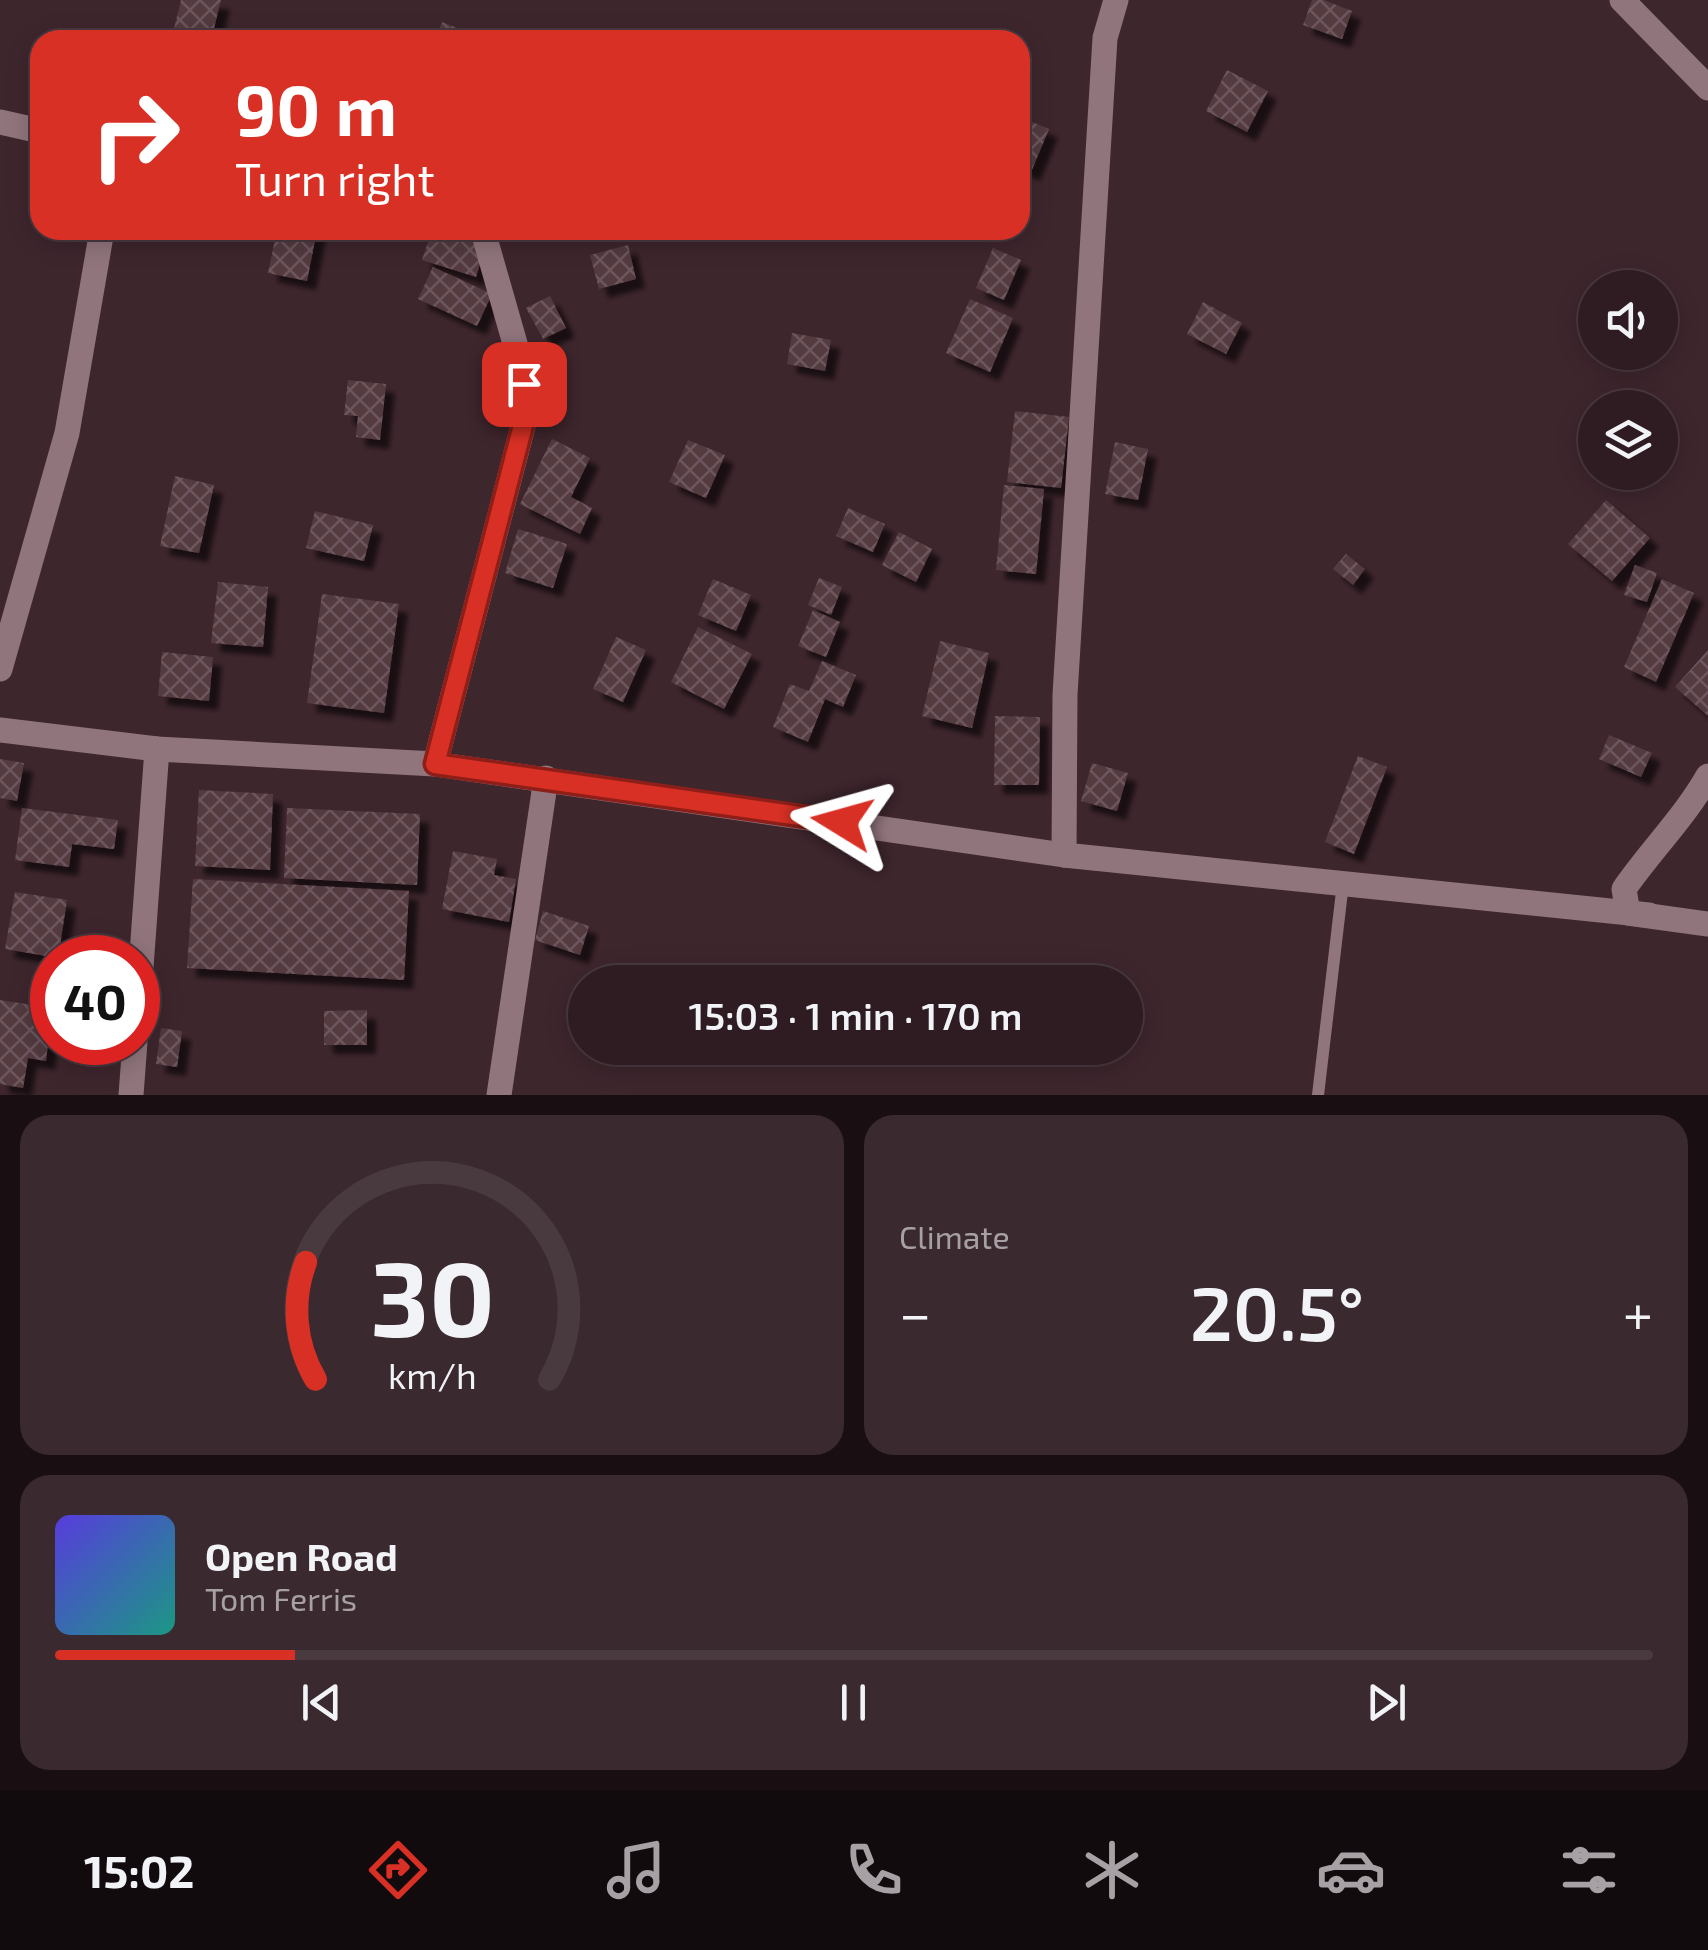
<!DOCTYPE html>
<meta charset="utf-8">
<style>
:root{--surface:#2e1c22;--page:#3a292f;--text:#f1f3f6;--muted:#a7a1a5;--line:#493a40;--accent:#d93025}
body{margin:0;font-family:"Exo 2",sans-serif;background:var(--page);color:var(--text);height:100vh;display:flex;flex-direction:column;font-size:38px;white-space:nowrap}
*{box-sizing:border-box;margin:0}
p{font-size:32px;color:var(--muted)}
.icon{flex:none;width:55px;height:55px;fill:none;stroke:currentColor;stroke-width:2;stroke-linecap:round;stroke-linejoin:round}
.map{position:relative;height:1095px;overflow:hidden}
.sheet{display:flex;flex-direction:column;gap:20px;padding:20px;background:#190f13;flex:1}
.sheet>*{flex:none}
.guide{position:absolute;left:30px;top:30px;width:1000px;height:210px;border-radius:30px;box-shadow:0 5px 25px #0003,0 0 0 2px var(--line);background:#d93025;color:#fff;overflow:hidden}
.tools{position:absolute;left:1578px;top:270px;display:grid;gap:20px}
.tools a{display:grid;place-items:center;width:100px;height:100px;border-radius:50%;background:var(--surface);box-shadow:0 5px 25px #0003,0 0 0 2px var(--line);font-size:50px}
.speed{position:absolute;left:30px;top:935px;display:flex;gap:20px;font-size:50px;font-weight:700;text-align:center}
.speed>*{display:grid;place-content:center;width:130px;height:130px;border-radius:50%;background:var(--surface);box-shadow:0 5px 25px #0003,0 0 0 2px var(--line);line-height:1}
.speed .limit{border:15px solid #d22;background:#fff;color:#111}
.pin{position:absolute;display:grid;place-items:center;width:85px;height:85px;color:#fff;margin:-42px;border-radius:20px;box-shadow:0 5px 15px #0006}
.me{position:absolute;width:110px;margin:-55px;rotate:278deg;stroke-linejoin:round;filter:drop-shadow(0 0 8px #0008)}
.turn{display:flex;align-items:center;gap:35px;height:210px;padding:0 40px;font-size:45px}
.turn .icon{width:130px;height:130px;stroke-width:2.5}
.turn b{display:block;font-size:70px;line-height:85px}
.big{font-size:75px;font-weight:600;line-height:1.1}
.sheet .widget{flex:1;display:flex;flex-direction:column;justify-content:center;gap:15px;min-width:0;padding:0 35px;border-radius:30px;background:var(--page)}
.sheet .dial{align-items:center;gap:0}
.dial svg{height:260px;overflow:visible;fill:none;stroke:var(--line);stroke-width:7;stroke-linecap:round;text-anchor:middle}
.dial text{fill:var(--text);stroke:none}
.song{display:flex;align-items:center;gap:30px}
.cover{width:120px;height:120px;border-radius:15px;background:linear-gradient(135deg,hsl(250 70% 55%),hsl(170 70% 35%))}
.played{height:10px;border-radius:5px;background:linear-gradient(90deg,var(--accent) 15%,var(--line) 15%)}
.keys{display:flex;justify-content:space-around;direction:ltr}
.heat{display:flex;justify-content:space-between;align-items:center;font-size:55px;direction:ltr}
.sheet .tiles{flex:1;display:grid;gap:20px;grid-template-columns:1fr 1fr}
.widget:last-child{grid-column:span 2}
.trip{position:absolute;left:568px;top:965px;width:575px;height:100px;border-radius:50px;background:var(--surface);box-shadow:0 5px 25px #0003,0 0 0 2px var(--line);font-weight:600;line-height:100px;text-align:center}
.tabs{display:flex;height:160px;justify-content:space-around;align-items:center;background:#120b0e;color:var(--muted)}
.tabs .icon{width:70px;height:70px}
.tabs .active{color:var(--accent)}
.tabs b{font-size:45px;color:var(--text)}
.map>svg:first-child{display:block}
.building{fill:url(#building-cross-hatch);filter:url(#shadow)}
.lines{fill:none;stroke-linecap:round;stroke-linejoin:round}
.service{stroke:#91757d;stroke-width:12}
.minor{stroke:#91757d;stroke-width:25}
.tertiary{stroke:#91757d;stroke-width:25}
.secondary{stroke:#91757d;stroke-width:25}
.route-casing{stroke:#8d1f18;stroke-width:25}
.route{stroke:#d93025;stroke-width:18}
</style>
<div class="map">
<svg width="1708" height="1095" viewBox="0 0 1708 1095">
<defs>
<pattern id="building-cross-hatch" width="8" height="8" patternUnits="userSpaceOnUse" patternTransform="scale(2.5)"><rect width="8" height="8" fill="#533a41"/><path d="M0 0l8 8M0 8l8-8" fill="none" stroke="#6d575d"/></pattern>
<filter id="shadow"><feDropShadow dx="9" dy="9" stdDeviation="2.5" flood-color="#0009"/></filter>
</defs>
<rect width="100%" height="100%" fill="#3e262d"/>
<g class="building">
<polygon points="181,0 221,0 211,40 172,37"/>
<polygon points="1312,0 1324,0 1352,11 1342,39 1303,25"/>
<polygon points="442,22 476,35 474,40 435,40"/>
<polygon points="1227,70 1268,91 1247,132 1206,111"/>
<polygon points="1020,117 1049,129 1031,172 1020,167"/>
<polygon points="277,230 317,230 307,281 268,273"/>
<polygon points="432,230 451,230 487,241 476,277 422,260"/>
<polygon points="628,245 636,279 599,289 590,255"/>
<polygon points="993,248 1021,260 1004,300 976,288"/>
<polygon points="433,267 492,294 477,326 418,299"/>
<polygon points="550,296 566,328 543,339 526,308"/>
<polygon points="970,299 1013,318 990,372 946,353"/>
<polygon points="1203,302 1242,323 1226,354 1187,334"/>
<polygon points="792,333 831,340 825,371 787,364"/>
<polygon points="348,380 386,384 380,440 356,437 358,416 344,415"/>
<polygon points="1015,411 1069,417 1061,488 1007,482"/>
<polygon points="552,439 590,458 571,497 592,508 580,534 520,504"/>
<polygon points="688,440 725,455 706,498 669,482"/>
<polygon points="1115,442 1148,449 1138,500 1105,494"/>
<polygon points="175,476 214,485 199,553 160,546"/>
<polygon points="1004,485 1044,489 1036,574 996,570"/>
<polygon points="1606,500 1650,538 1612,581 1568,544"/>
<polygon points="848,508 885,524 873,552 836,536"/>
<polygon points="315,511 373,525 364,561 306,548"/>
<polygon points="518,529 567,544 553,588 505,573"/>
<polygon points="899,532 932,549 916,582 882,565"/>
<polygon points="1346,554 1365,569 1353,585 1333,569"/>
<polygon points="1635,565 1657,573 1647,602 1624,595"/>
<polygon points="819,578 842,587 831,615 808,605"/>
<polygon points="713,579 751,595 736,631 698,615"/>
<polygon points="1662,579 1694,593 1656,682 1624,667"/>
<polygon points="218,582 268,587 263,647 211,643"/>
<polygon points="322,594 399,604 384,713 307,703"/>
<polygon points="813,610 840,622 826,657 798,646"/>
<polygon points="698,627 752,654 724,709 671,682"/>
<polygon points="616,637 646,650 623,702 593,689"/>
<polygon points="940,641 989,653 972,728 922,716"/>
<polygon points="1708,650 1708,716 1675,687"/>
<polygon points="162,652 213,657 209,701 158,696"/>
<polygon points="822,661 856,675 843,707 825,699 808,742 773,727 790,684 809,691"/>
<polygon points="995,716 1040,717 1039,785 994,785"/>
<polygon points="1609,735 1652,753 1641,777 1599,759"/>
<polygon points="1358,756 1387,767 1354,854 1325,842"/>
<polygon points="0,759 24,763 17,801 0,798"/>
<polygon points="1092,763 1128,773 1117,811 1081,801"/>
<polygon points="199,790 273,794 270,870 195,866"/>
<polygon points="22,808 118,820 114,849 72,844 69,867 15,860"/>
<polygon points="287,808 420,814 417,885 284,878"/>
<polygon points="453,851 497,859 494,875 516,879 509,922 442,909"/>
<polygon points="193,879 409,891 404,980 187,968"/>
<polygon points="15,892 67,900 58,958 5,949"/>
<polygon points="543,911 589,926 580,955 535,940"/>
<polygon points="0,1000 52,1008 46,1061 28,1058 23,1088 0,1084"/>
<polygon points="367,1010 367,1045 324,1045 324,1011"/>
<polygon points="161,1028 182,1031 177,1067 156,1064"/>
</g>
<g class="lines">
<polyline class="service" points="1318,1095 1343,883"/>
<g class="minor">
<polyline points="0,122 40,131"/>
<polyline points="0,669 67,433 102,230"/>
<polyline points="435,764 528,407 520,361 486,242"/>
<polyline points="1064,855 1065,695 1105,38 1116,0"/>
<polyline points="138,1008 157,749"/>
<polyline points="131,1095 135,1042"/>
<polyline points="499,1095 546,778"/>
</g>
<polyline class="tertiary" points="0,730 157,749 435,764 1064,855 1649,915"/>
<g class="secondary">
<polyline points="1622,0 1708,88"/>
<path d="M1708,776C1684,818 1651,850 1624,889L1628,913L1708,924"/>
</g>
</g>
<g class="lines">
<g class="route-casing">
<polyline id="route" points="524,384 528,406 435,764 842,822"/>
</g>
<use href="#route" class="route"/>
</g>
</svg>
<div class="tools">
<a><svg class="icon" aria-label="sound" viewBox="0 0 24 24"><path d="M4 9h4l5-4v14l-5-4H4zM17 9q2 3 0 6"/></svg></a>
<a><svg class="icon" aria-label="layers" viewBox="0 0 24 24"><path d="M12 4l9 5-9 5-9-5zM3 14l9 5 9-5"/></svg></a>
</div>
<div class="speed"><div class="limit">40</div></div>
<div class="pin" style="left:524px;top:384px;background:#d93025"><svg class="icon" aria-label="arrive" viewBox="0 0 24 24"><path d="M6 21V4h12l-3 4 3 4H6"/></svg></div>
<svg class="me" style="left:842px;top:822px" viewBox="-20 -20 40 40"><path d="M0-17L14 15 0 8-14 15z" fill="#d93025" stroke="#fff" stroke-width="4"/></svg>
<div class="trip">15:03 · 1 min · 170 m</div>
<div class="guide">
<div class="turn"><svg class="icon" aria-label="right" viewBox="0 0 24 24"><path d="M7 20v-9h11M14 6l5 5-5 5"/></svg><div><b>90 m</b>Turn right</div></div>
</div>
</div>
<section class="sheet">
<div class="tiles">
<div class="widget dial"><svg viewBox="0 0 100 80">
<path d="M14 69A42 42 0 1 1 86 69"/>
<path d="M14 69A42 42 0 0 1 11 33" stroke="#d93025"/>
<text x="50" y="56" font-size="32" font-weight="700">30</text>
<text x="50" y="72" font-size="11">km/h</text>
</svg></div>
<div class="widget"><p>Climate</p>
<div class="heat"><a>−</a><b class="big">20.5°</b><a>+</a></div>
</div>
<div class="widget">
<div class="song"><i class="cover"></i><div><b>Open Road</b><p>Tom Ferris</p></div></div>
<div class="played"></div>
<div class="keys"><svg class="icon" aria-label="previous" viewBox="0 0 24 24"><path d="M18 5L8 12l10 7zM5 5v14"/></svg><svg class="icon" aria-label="pause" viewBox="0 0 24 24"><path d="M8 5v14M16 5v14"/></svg><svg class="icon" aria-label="next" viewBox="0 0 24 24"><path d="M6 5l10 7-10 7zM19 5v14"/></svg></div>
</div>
</div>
</section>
<nav class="tabs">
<b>15:02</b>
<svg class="icon active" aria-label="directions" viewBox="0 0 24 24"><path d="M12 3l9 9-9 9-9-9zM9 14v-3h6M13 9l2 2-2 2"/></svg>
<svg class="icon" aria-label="music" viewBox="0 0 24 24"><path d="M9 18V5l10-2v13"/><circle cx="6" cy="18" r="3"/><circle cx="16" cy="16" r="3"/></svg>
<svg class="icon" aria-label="phone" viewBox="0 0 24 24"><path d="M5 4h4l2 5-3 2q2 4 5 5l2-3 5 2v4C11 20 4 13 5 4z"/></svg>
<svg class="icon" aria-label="climate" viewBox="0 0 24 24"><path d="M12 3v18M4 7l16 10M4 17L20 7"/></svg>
<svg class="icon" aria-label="car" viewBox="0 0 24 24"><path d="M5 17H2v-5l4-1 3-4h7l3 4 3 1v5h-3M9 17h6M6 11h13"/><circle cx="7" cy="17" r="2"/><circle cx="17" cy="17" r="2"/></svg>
<svg class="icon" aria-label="filters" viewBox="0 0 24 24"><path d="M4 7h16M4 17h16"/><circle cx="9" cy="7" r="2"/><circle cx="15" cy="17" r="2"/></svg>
</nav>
